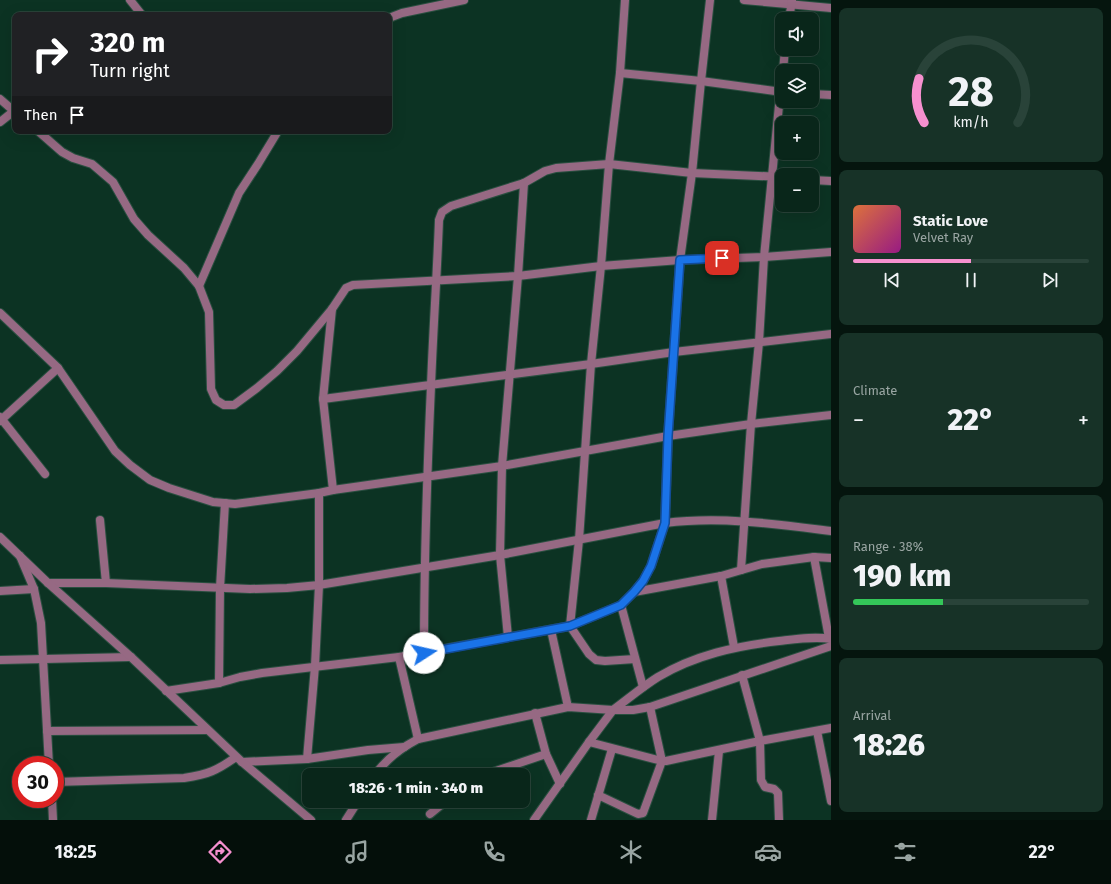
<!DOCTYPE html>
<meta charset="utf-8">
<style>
:root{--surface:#09261a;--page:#173227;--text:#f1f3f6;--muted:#99a5a2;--line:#294339;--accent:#f690cf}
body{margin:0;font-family:"Fira Sans",sans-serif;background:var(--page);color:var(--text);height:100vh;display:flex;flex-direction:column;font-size:15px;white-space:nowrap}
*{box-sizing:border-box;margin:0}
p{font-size:13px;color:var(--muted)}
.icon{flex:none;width:22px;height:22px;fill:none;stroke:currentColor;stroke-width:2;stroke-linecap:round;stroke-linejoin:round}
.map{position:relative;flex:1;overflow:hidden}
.sheet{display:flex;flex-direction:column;gap:8px;padding:8px;background:#05150e;width:280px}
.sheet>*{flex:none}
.banner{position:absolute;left:12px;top:12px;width:380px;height:122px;border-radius:8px;box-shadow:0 4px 16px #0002,0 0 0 1px var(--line);background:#202124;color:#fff;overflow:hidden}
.fabs{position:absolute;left:775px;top:12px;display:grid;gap:8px}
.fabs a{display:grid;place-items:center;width:44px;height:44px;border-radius:8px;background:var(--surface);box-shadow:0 4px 16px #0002,0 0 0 1px var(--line);font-size:20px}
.speed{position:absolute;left:12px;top:756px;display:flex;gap:8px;font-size:20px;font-weight:700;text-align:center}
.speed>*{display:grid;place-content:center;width:52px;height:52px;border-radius:50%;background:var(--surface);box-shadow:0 4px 16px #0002,0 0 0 1px var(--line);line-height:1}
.speed .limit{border:6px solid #d22;background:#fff;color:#111}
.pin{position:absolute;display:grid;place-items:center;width:34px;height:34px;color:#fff;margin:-17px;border-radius:8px;box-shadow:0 2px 6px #0006}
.me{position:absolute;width:44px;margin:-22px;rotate:80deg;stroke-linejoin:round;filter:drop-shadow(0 0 3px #0008)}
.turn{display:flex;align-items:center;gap:14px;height:84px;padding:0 12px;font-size:18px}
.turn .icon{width:52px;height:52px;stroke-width:2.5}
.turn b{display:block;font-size:28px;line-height:34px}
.then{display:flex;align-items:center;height:38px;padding:0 12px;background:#0003;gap:8px;font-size:15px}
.big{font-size:30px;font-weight:800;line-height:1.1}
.sheet .widget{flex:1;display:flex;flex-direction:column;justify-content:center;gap:6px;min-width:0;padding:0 14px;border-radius:8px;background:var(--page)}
.sheet .dial{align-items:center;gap:0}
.dial svg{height:104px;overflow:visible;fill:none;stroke:var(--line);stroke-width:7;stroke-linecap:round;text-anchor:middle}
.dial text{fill:var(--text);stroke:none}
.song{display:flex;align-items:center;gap:12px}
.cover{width:48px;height:48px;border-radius:6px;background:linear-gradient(135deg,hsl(20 70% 55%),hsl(310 70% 35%))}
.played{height:4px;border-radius:2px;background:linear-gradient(90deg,var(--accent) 50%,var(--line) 50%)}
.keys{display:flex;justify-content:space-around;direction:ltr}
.heat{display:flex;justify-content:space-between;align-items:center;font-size:22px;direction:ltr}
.charge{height:6px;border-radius:3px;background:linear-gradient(90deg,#34c759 38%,var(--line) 0)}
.trip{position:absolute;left:302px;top:768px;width:228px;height:40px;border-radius:8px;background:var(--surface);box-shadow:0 4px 16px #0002,0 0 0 1px var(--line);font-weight:800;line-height:40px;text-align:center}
.menu{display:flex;height:64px;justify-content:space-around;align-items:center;background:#040f0a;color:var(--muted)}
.menu .icon{width:28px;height:28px}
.menu .on{color:var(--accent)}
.menu b{font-size:18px;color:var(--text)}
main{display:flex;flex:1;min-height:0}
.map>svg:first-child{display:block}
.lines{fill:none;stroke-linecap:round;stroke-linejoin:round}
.minor-casing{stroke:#2a4f40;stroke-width:10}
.tertiary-casing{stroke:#2a4f40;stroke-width:10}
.minor{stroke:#966983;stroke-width:8}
.tertiary{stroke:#966983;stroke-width:8}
.route-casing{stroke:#114b97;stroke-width:10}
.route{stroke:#1a73e8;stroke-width:7}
</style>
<main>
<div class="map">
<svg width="831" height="820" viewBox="0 0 831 820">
<rect width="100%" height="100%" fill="#0c3323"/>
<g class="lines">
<g class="minor-casing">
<g id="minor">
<polyline points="130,0 142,15"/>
<polyline points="625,0 620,73 609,164 601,266 591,364 579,540 570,626 589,654 596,660 605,661 635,659"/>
<polyline points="744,0 831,8"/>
<polyline points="389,18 402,13 464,0"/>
<polyline points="789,19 792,1"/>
<polyline points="783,71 785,49"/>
<polyline points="620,73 701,81 782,92"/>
<polyline points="812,94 831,95"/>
<polyline points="0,99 15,112"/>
<polyline points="0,122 14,111"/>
<polyline points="38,131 62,152 73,158 92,164 113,182 134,219 148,235 184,268 199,286 209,312 211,389 216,400 224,405 234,405 257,388 277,371 297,351 332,309 346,288 353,285 518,276 601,266 680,260 764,257 831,252"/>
<polyline points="812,180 831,181"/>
<polyline points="199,286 239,193 258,164 278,131"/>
<polyline points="332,309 323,399 333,490"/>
<polyline points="0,313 58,368 115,451 130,465 150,480 169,488 213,502 235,504 319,493 333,490 502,466 668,436 751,424 831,415"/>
<polyline points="323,399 591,364 674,352 831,334"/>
<polyline points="0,417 45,474"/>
<polyline points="0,421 58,368"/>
<polyline points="100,520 106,583"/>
<polyline points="20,556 34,589 41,623 49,765"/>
<polyline points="814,557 829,638"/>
<polyline points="741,570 751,424 759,342 764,257 782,75"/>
<polyline points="721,576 734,647"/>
<path d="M48,583H106L250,589L287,588L319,585L500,555L665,523C721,516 776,524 831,531"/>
<polyline points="0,591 34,589"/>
<polyline points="634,592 721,576 762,564 814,557 831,558"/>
<polyline points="621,605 634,592 643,581 651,566 665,523 668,436 680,260 692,173 701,81 710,0"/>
<polyline points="551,630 568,707"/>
<polyline points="508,637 500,555 502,466 518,276 524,183"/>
<path d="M424,653C424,564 427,475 431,386C433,331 437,275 439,220L442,212L451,206L524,183L545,171L556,168L609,164L692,173L782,177"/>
<polyline points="399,657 418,739"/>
<polyline points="0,660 131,657"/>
<polyline points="742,675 760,741 761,780 765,787 774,789 778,793 779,820"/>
<polyline points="219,683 220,588 225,503"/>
<polyline points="166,691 219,683 240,677 262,673 399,657 570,626 621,605 643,687"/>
<polyline points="535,713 546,754 560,784"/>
<polyline points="47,731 207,730"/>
<polyline points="817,731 831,801"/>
<polyline points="589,742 662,761 666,761 760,741 831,728"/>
<polyline points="307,759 315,666 319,585 319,493"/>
<polyline points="242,762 307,759 368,750 404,747"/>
<polyline points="484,775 546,754"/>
<path d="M55,782L184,778C209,774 216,771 236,757"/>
<polyline points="598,795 638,814 643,813 662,761 650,707"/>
<polyline points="52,799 53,820"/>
<polyline points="430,814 446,801"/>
<polyline points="591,820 612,749"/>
<polyline points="712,820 719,751"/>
</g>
</g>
<g class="tertiary-casing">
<g id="tertiary">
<polyline points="0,537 48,583 131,657 242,762 311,820"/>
<path d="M375,775C386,759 401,748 418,739L568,707L613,710C628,699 642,687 658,677C695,655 736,646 779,641C796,639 815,636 831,639"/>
<polyline points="346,820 358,801"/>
<polyline points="534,820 589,742 613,710 633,710 650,707 831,646"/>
</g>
</g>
<use href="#minor" class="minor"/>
<use href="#tertiary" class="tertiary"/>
</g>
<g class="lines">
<g class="route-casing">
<polyline id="route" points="424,653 570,626 621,605 634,592 643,581 651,566 665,523 668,436 680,260 722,258"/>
</g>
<use href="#route" class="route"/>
</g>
</svg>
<div class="fabs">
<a><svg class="icon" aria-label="sound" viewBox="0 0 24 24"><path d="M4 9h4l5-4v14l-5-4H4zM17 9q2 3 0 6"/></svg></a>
<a><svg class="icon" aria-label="layers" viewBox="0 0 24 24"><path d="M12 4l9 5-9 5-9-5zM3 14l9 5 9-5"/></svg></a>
<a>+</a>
<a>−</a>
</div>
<div class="speed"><div class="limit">30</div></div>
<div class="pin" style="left:722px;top:258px;background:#d93025"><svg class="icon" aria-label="arrive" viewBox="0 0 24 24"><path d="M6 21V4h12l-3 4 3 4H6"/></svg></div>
<svg class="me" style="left:424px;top:653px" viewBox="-20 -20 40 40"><circle r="19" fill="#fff"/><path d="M0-13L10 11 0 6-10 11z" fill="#1a73e8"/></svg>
<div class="trip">18:26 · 1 min · 340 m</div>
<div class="banner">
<div class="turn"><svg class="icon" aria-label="right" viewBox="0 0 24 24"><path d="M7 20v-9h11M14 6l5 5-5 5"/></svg><div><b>320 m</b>Turn right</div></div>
<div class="then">Then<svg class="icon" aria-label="arrive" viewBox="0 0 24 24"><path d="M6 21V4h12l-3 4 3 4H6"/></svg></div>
</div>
</div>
<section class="sheet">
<div class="widget dial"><svg viewBox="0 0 100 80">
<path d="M14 69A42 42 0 1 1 86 69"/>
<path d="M14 69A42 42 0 0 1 10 35" stroke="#f690cf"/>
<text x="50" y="56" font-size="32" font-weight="700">28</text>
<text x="50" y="72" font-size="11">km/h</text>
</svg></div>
<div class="widget">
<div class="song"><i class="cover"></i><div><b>Static Love</b><p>Velvet Ray</p></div></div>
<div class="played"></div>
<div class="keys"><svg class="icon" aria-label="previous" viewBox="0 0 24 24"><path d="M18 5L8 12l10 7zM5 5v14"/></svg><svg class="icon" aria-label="pause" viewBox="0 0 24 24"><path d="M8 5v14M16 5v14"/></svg><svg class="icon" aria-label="next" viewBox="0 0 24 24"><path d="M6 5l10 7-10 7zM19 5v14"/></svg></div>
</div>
<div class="widget"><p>Climate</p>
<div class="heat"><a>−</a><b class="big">22°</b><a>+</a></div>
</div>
<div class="widget"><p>Range · 38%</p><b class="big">190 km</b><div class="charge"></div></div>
<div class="widget"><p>Arrival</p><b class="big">18:26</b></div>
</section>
</main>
<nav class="menu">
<b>18:25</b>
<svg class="icon on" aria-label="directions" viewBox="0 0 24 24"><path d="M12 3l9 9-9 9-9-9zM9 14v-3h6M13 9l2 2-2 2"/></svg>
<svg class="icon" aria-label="music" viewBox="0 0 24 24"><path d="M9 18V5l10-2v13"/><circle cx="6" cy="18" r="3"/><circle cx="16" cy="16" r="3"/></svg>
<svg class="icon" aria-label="phone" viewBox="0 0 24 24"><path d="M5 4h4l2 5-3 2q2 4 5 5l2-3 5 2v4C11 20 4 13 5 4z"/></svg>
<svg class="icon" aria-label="climate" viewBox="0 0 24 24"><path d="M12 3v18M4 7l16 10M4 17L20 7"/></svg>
<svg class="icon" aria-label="car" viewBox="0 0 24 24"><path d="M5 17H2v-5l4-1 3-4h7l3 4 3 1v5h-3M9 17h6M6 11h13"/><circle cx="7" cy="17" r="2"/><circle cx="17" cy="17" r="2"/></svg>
<svg class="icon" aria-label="filters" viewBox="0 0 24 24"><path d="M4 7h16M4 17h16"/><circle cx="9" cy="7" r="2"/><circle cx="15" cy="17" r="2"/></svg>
<b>22°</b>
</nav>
